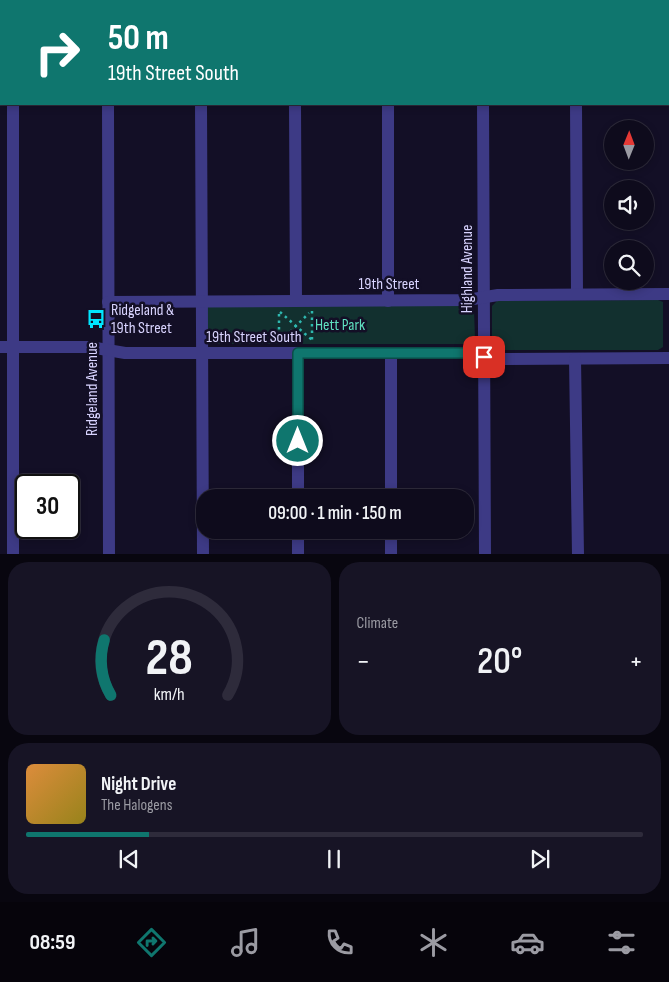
<!DOCTYPE html>
<meta charset="utf-8">
<style>
:root{--surface:#0e0b1c;--page:#171425;--text:#f1f3f6;--muted:#9b9ba3;--line:#2e2b3b;--accent:#0f766e}
body{margin:0;font-family:"Sofia Sans Condensed",sans-serif;background:var(--page);color:var(--text);height:100vh;display:flex;flex-direction:column;font-size:19px;white-space:nowrap}
*{box-sizing:border-box;margin:0}
p{font-size:16px;color:var(--muted)}
.icon{flex:none;width:28px;height:28px;fill:none;stroke:currentColor;stroke-width:2;stroke-linecap:round;stroke-linejoin:round}
.map{position:relative;height:554px;overflow:hidden}
.side{display:flex;flex-direction:column;gap:8px;padding:8px;background:#08060f;flex:1}
.side>*{flex:none}
.top-card{position:absolute;left:0px;top:0px;width:670px;height:105px;box-shadow:0 2px 8px #0003,0 0 0 1px var(--line);background:#0f766e;color:#fff;overflow:hidden}
.needle{width:32px;rotate:1deg}
.tools{position:absolute;left:604px;top:120px;display:grid;gap:10px}
.tools a{display:grid;place-items:center;width:50px;height:50px;border-radius:50%;background:var(--surface);box-shadow:0 2px 8px #0003,0 0 0 1px var(--line);font-size:25px}
.speed{position:absolute;left:15px;top:474px;display:flex;gap:10px;font-size:25px;font-weight:700;text-align:center}
.speed>*{display:grid;place-content:center;width:65px;height:65px;border-radius:50%;background:var(--surface);box-shadow:0 2px 8px #0003,0 0 0 1px var(--line);line-height:1}
.speed .limit{border:2px solid #111;border-radius:8px;background:#fff;color:#111}
.pin{position:absolute;display:grid;place-items:center;width:42px;height:42px;color:#fff;margin:-21px;border-radius:10px;box-shadow:0 2px 8px #0006}
.me{position:absolute;width:55px;margin:-28px;rotate:0deg;stroke-linejoin:round;filter:drop-shadow(0 0 4px #0008)}
.turn{display:flex;align-items:center;gap:18px;height:105px;padding:0 25px;font-size:22px}
.turn .icon{width:65px;height:65px;stroke-width:2.5}
.turn b{display:block;font-size:35px;line-height:42px}
.big{font-size:38px;font-weight:600;line-height:1.1}
.side .widget{flex:1;display:flex;flex-direction:column;justify-content:center;gap:8px;min-width:0;padding:0 18px;border-radius:20px;background:var(--page)}
.side .dial{align-items:center;gap:0}
.dial svg{height:130px;overflow:visible;fill:none;stroke:var(--line);stroke-width:7;stroke-linecap:round;text-anchor:middle}
.dial text{fill:var(--text);stroke:none}
.song{display:flex;align-items:center;gap:15px}
.cover{width:60px;height:60px;border-radius:8px;background:linear-gradient(135deg,hsl(30 70% 55%),hsl(50 70% 35%))}
.played{height:5px;border-radius:2px;background:linear-gradient(90deg,var(--accent) 20%,var(--line) 20%)}
.keys{display:flex;justify-content:space-around;direction:ltr}
.heat{display:flex;justify-content:space-between;align-items:center;font-size:28px;direction:ltr}
.side .tiles{flex:1;display:grid;gap:8px;grid-template-columns:1fr 1fr}
.widget:last-child{grid-column:span 2}
.trip{position:absolute;left:196px;top:489px;width:278px;height:50px;border-radius:20px;background:var(--surface);box-shadow:0 2px 8px #0003,0 0 0 1px var(--line);font-weight:600;line-height:50px;text-align:center}
.menu{display:flex;height:80px;justify-content:space-around;align-items:center;background:#06040b;color:var(--muted)}
.menu .icon{width:35px;height:35px}
.menu .current{color:var(--accent)}
.menu b{font-size:22px;color:var(--text)}
.map>svg:first-child{display:block}
.green{fill:#12302f}
.lines{fill:none;stroke-linecap:round;stroke-linejoin:round}
.path{stroke:#2fb8b0;stroke-width:2.5;stroke-dasharray:2.5 4;stroke-linecap:butt}
.minor{stroke:#3d3a85;stroke-width:12}
.route-casing{stroke:#0a4d48;stroke-width:12}
.route{stroke:#0f766e;stroke-width:9}
.labels{text-anchor:middle;dominant-baseline:central;stroke-width:5;stroke-linejoin:round;paint-order:stroke}
.street-label{font-size:16px;fill:#d9d4ff;stroke:#130f26}
.poi-label{font-size:16px;fill:#d9d4ff;stroke:#130f26;text-anchor:start}
.park-label{font-size:16px;fill:#5fe0c0;stroke:#130f26}
</style>
<div class="map">
<svg width="669" height="555" viewBox="0 0 669 555">
<rect width="100%" height="100%" fill="#130f26"/>
<g class="green">
<polygon points="658,300 663,302 663,347 658,350 496,350 492,346 492,306 497,301"/>
<polygon points="467,305 474,310 475,338 471,344 206,344 206,306"/>
</g>
<g class="lines">
<g class="path">
<polyline points="312,311 312,340"/>
<polyline points="280,312 312,340"/>
<polyline points="279,314 279,341"/>
<polyline points="281,341 309,313"/>
</g>
<g class="minor">
<polyline points="108,0 108,1"/>
<polyline points="201,0 201,1"/>
<polyline points="295,0 295,1"/>
<polyline points="388,0 388,1"/>
<polyline points="482,0 482,1"/>
<polyline points="576,0 576,1"/>
<polyline points="13,1 13,0"/>
<polyline points="13,104 13,555"/>
<polyline points="108,104 109,555"/>
<polyline points="201,104 203,555"/>
<polyline points="295,104 296,301"/>
<polyline points="388,104 388,301"/>
<polyline points="483,104 485,555"/>
<polyline points="576,104 577,294"/>
<polyline points="108,302 467,300 498,295 669,294"/>
<polyline points="0,347 90,347 125,353 470,353 496,359 669,358"/>
<polyline points="298,353 298,498"/>
<polyline points="575,359 578,555"/>
<polyline points="391,498 391,353"/>
<polyline points="298,530 298,555"/>
<polyline points="391,555 391,530"/>
</g>
</g>
<g class="lines">
<g class="route-casing">
<polyline id="route" points="298,441 298,353 467,353 484,357"/>
</g>
<use href="#route" class="route"/>
</g>
<defs>
<g id="bus-bare" transform="scale(1.5)"><path d="M-5-6H5V4H4V6H2V4H-2V6H-4V4H-5ZM-3.5-4V0h7V-4ZM-3.5 1.2v1.5H-2V1.2ZM2 1.2v1.5H3.5V1.2Z" fill="#00e5ff" stroke="#130f26" stroke-width="2.5" paint-order="stroke"/></g>
</defs>
<g fill-rule="evenodd">
<use href="#bus-bare" x="96" y="319"/>
</g>
<g class="labels">
<g class="street-label">
<text transform="translate(467 269) rotate(-90)">Highland Avenue</text>
<text x="389" y="284">19th Street</text>
<text x="254" y="337">19th Street South</text>
<text transform="translate(92 389) rotate(-90)">Ridgeland Avenue</text>
</g>
<g class="poi-label">
<text x="111" y="310">Ridgeland &amp;<tspan x="111" dy="18">19th Street</tspan></text>
</g>
<g class="park-label">
<text x="340" y="325">Hett Park</text>
</g>
</g>
</svg>
<div class="tools">
<a><svg class="needle" viewBox="-14 -14 28 28"><path d="M0-13l5 13h-10z" fill="#e53935"/><path d="M0 13l5-13h-10z" fill="#9b9ba3"/></svg></a>
<a><svg class="icon" aria-label="sound" viewBox="0 0 24 24"><path d="M4 9h4l5-4v14l-5-4H4zM17 9q2 3 0 6"/></svg></a>
<a><svg class="icon" aria-label="search" viewBox="0 0 24 24"><circle cx="10" cy="10" r="6"/><path d="M15 15l6 6"/></svg></a>
</div>
<div class="speed"><div class="limit">30</div></div>
<div class="pin" style="left:484px;top:357px;background:#d93025"><svg class="icon" aria-label="arrive" viewBox="0 0 24 24"><path d="M6 21V4h12l-3 4 3 4H6"/></svg></div>
<svg class="me" style="left:298px;top:441px" viewBox="-20 -20 40 40"><circle r="17" fill="#0f766e" stroke="#fff" stroke-width="3"/><path d="M0-11L8 9 0 5-8 9z" fill="#fff"/></svg>
<div class="trip">09:00 · 1 min · 150 m</div>
<div class="top-card">
<div class="turn"><svg class="icon" aria-label="right" viewBox="0 0 24 24"><path d="M7 20v-9h11M14 6l5 5-5 5"/></svg><div><b>50 m</b>19th Street South</div></div>
</div>
</div>
<section class="side">
<div class="tiles">
<div class="widget dial"><svg viewBox="0 0 100 80">
<path d="M14 69A42 42 0 1 1 86 69"/>
<path d="M14 69A42 42 0 0 1 10 35" stroke="#0f766e"/>
<text x="50" y="56" font-size="32" font-weight="700">28</text>
<text x="50" y="72" font-size="11">km/h</text>
</svg></div>
<div class="widget"><p>Climate</p>
<div class="heat"><a>−</a><b class="big">20°</b><a>+</a></div>
</div>
<div class="widget">
<div class="song"><i class="cover"></i><div><b>Night Drive</b><p>The Halogens</p></div></div>
<div class="played"></div>
<div class="keys"><svg class="icon" aria-label="previous" viewBox="0 0 24 24"><path d="M18 5L8 12l10 7zM5 5v14"/></svg><svg class="icon" aria-label="pause" viewBox="0 0 24 24"><path d="M8 5v14M16 5v14"/></svg><svg class="icon" aria-label="next" viewBox="0 0 24 24"><path d="M6 5l10 7-10 7zM19 5v14"/></svg></div>
</div>
</div>
</section>
<nav class="menu">
<b>08:59</b>
<svg class="icon current" aria-label="directions" viewBox="0 0 24 24"><path d="M12 3l9 9-9 9-9-9zM9 14v-3h6M13 9l2 2-2 2"/></svg>
<svg class="icon" aria-label="music" viewBox="0 0 24 24"><path d="M9 18V5l10-2v13"/><circle cx="6" cy="18" r="3"/><circle cx="16" cy="16" r="3"/></svg>
<svg class="icon" aria-label="phone" viewBox="0 0 24 24"><path d="M5 4h4l2 5-3 2q2 4 5 5l2-3 5 2v4C11 20 4 13 5 4z"/></svg>
<svg class="icon" aria-label="climate" viewBox="0 0 24 24"><path d="M12 3v18M4 7l16 10M4 17L20 7"/></svg>
<svg class="icon" aria-label="car" viewBox="0 0 24 24"><path d="M5 17H2v-5l4-1 3-4h7l3 4 3 1v5h-3M9 17h6M6 11h13"/><circle cx="7" cy="17" r="2"/><circle cx="17" cy="17" r="2"/></svg>
<svg class="icon" aria-label="filters" viewBox="0 0 24 24"><path d="M4 7h16M4 17h16"/><circle cx="9" cy="7" r="2"/><circle cx="15" cy="17" r="2"/></svg>
</nav>
